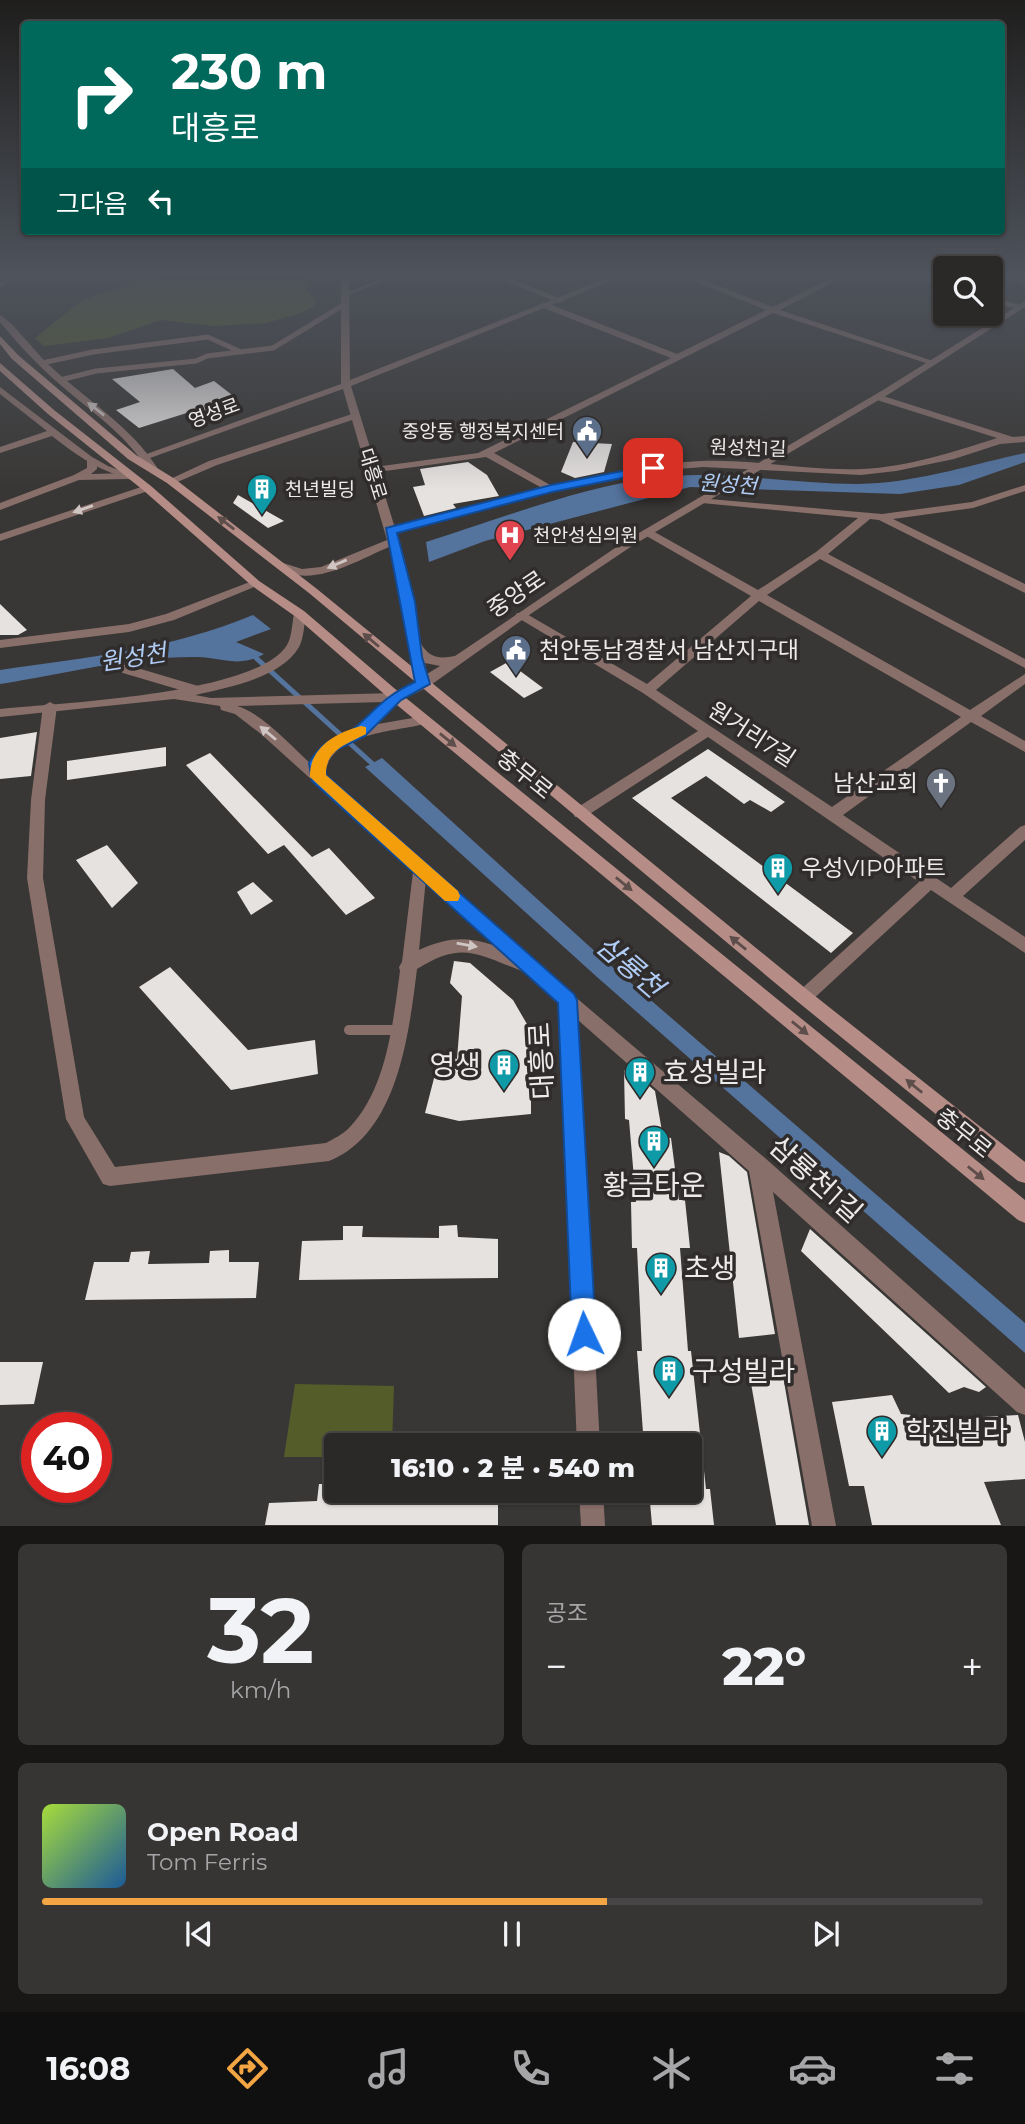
<!DOCTYPE html>
<html lang="ko">
<meta charset="utf-8">
<style>
:root{--surface:#2b2928;--page:#373534;--text:#f1f3f6;--muted:#a6a6a8;--line:#474545;--accent:#f2a542}
body{margin:0;font-family:Montserrat,"Noto Sans KR",sans-serif;background:var(--page);color:var(--text);height:100vh;display:flex;flex-direction:column;font-size:26px;white-space:nowrap}
*{box-sizing:border-box;margin:0}
p{font-size:23px;color:var(--muted)}
.icon{flex:none;width:38px;height:38px;fill:none;stroke:currentColor;stroke-width:2;stroke-linecap:round;stroke-linejoin:round}
.map{position:relative;height:1526px;overflow:hidden}
.panel{display:flex;flex-direction:column;gap:18px;padding:18px;background:#181716;flex:1}
.panel>*{flex:none}
.banner{position:absolute;left:21px;top:21px;width:984px;height:214px;border-radius:7px;box-shadow:0 2px 5px #0004,0 0 0 2px var(--line);background:#00695c;color:#fff;overflow:hidden}
.tools{position:absolute;left:933px;top:256px;display:grid;gap:14px}
.tools a{display:grid;place-items:center;width:70px;height:70px;border-radius:7px;background:var(--surface);box-shadow:0 2px 5px #0004,0 0 0 2px var(--line);font-size:35px}
.speed{position:absolute;left:21px;top:1412px;display:flex;gap:14px;font-size:35px;font-weight:700;text-align:center}
.speed>*{display:grid;place-content:center;width:91px;height:91px;border-radius:50%;background:var(--surface);box-shadow:0 2px 5px #0004,0 0 0 2px var(--line);line-height:1}
.speed .limit{border:10px solid #d22;background:#fff;color:#111}
.pin{position:absolute;display:grid;place-items:center;width:60px;height:60px;color:#fff;margin:-30px;border-radius:14px;box-shadow:0 4px 10px #0006}
.me{position:absolute;width:77px;margin:-38px;rotate:357deg;stroke-linejoin:round;filter:drop-shadow(0 0 5px #0008)}
.turn{display:flex;align-items:center;gap:24px;height:147px;padding:0 35px;font-size:32px}
.turn .icon{width:91px;height:91px;stroke-width:2.5}
.turn b{display:block;font-size:49px;line-height:60px}
.then{display:flex;align-items:center;height:66px;padding:0 35px;background:#0003;gap:14px;font-size:26px}
.big{font-size:52px;font-weight:800;line-height:1.1}
.panel .widget{flex:1;display:flex;flex-direction:column;justify-content:center;gap:10px;min-width:0;padding:0 24px;border-radius:10px;background:var(--page)}
.panel .dial{align-items:center;gap:0}
.dial b{font-size:91px;line-height:1}
.song{display:flex;align-items:center;gap:21px}
.cover{width:84px;height:84px;border-radius:10px;background:linear-gradient(135deg,hsl(80 70% 55%),hsl(210 70% 35%))}
.played{height:7px;border-radius:4px;background:linear-gradient(90deg,var(--accent) 60%,var(--line) 60%)}
.keys{display:flex;justify-content:space-around;direction:ltr}
.heat{display:flex;justify-content:space-between;align-items:center;font-size:38px;direction:ltr}
.panel .tiles{flex:1;display:grid;gap:18px;grid-template-columns:1fr 1fr}
.widget:last-child{grid-column:span 2}
.trip{position:absolute;left:324px;top:1433px;width:378px;height:70px;border-radius:7px;background:var(--surface);box-shadow:0 2px 5px #0004,0 0 0 2px var(--line);font-weight:800;line-height:70px;text-align:center}
.tab-bar{display:flex;height:112px;justify-content:space-around;align-items:center;background:#111010;color:var(--muted)}
.tab-bar .icon{width:49px;height:49px}
.tab-bar .on{color:var(--accent)}
.tab-bar b{font-size:32px;color:var(--text)}
.map>svg:first-child{display:block}
.green{fill:#545c2a}
.water{fill:#54739d}
.lines{fill:none;stroke-linecap:round;stroke-linejoin:round}
.stream{stroke:#54739d;stroke-width:5}
.building{fill:#e6e2e0}
.service-far2{stroke:#896f6a;stroke-width:5}
.service-far1{stroke:#896f6a;stroke-width:9}
.service{stroke:#896f6a;stroke-width:10}
.pedestrian{fill:#896f6a;fill-rule:evenodd}
.minor{fill:#896f6a;fill-rule:evenodd}
.tertiary{fill:#896f6a;fill-rule:evenodd}
.secondary{fill:#b68d86;fill-rule:evenodd}
.oneway{fill:#cfc6c4}
.oneway2{fill:#5e4e4b}
.route{fill:#1a73e8;stroke:#114b97;stroke-width:2}
.slow{fill:#f59e0b}
.labels{text-anchor:middle;dominant-baseline:central;stroke-width:7;stroke-linejoin:round;paint-order:stroke}
.far-street-label{font-size:19px;fill:#edebea;stroke:#2f2c2b}
.far-poi-label{font-size:19px;fill:#edebea;stroke:#2f2c2b;text-anchor:start}
.far-water-label{font-size:21px;font-style:italic;fill:#b0ccf4;stroke:#2f2c2b}
.street-label{font-size:23px;fill:#edebea;stroke:#2f2c2b}
.poi-label{font-size:23px;fill:#edebea;stroke:#2f2c2b;text-anchor:start}
.water-label{font-size:24px;font-style:italic;fill:#b0ccf4;stroke:#2f2c2b}
.near-water-label{font-size:28px;font-style:italic;fill:#b0ccf4;stroke:#2f2c2b}
.near-street-label{font-size:28px;fill:#edebea;stroke:#2f2c2b}
.near-poi-label{font-size:28px;fill:#edebea;stroke:#2f2c2b;text-anchor:start}
</style>
<div class="map">
<svg width="1025" height="1526" viewBox="0 0 1025 1526">
<rect width="100%" height="100%" fill="#393735"/>
<g class="green">
<polygon points="161,276 295,276 307,278 306,290 316,300 314,306 301,313 266,323 214,326 161,320 108,338 44,346 35,338 82,300"/>
<polygon points="295,1384 394,1386 392,1445 336,1446 336,1457 284,1457"/>
</g>
<g class="water">
<path d="M1025,453V462L959,485L900,494L690,487L485,541L429,562L426,542C500,519 574,489 651,478C720,469 789,484 858,484C917,483 969,465 1025,453Z"/>
<path d="M253,615L271,629L236,642L264,654C239,668 226,658 197,657C132,656 64,674 0,684V670C90,657 168,650 253,615Z"/>
<polygon points="382,758 610,965 1025,1323 1025,1353 597,977 365,767"/>
</g>
<g class="lines">
<polyline class="stream" points="254,656 376,767"/>
</g>
<g class="building">
<polygon points="173,369 195,388 214,381 232,395 223,398 234,405 201,417 193,411 139,428 116,410 140,402 112,379"/>
<polygon points="573,442 612,444 604,472 575,478 561,472"/>
<polygon points="468,462 487,475 499,496 453,504 456,508 424,516 413,487 425,485 420,469"/>
<polygon points="238,495 284,521 268,528 233,503"/>
<polygon points="0,604 27,630 18,635 0,635"/>
<polygon points="508,662 543,688 524,698 490,672"/>
<polygon points="37,732 31,776 0,779 0,738"/>
<polygon points="166,747 166,766 67,780 67,761"/>
<polygon points="708,749 785,802 771,812 750,800 744,804 706,776 671,798 853,933 831,953 632,798"/>
<polygon points="210,753 312,857 329,848 375,898 346,915 284,845 268,854 186,765"/>
<polygon points="107,845 138,883 112,908 76,860"/>
<polygon points="253,882 273,901 251,915 237,892"/>
<polygon points="454,961 470,963 513,1000 531,1031 528,1071 531,1071 531,1114 459,1121 425,1113 440,1055 457,1059 462,996 450,983"/>
<polygon points="170,967 248,1050 315,1040 318,1074 231,1090 139,987"/>
<polygon points="624,1070 634,1073 655,1091 663,1137 671,1138 679,1200 685,1200 690,1248 680,1248 688,1351 691,1351 706,1489 710,1489 714,1525 652,1525 649,1491 690,1491 690,1446 644,1446 637,1351 642,1351 637,1248 632,1248 631,1202 636,1202 629,1120 625,1119"/>
<polygon points="719,1152 729,1156 747,1172 775,1334 739,1338"/>
<polygon points="457,1225 458,1237 498,1239 498,1278 299,1280 302,1241 343,1240 343,1226 363,1226 362,1237 439,1238 439,1226"/>
<polygon points="810,1229 986,1387 979,1392 964,1387 949,1393 801,1251"/>
<polygon points="229,1250 229,1262 259,1262 256,1298 85,1300 94,1262 129,1262 131,1252 150,1251 148,1264 209,1263 210,1251"/>
<polygon points="0,1362 43,1362 34,1404 0,1405"/>
<polygon points="749,1372 783,1376 809,1525 776,1525"/>
<polygon points="892,1395 901,1414 911,1415 912,1420 986,1429 983,1417 1018,1415 1025,1442 1025,1479 984,1482 1001,1525 872,1525 864,1486 849,1486 832,1402"/>
<polygon points="319,1484 336,1484 339,1500 429,1500 430,1491 453,1491 453,1501 498,1504 498,1525 265,1525 269,1503 317,1501"/>
</g>
<g class="lines">
<g class="service-far2">
<polyline points="42,363 93,352 208,337 241,352"/>
<polyline points="60,380 96,371 196,361 207,356 273,348 345,304"/>
</g>
<polyline class="service-far1" points="125,669 196,690"/>
<polyline class="service" points="349,1030 400,1030"/>
<polygon class="pedestrian" points="388,276 397,276 348,295 343,294"/>
<g class="minor">
<polygon points="9,276 18,276 0,287 0,282"/>
<polygon points="325,276 339,276 349,280 345,282"/>
<polygon points="493,276 504,276 566,301 559,303"/>
<path d="M682,276H693L773,307L835,276H845L780,310L936,362L929,364L773,313L494,453L552,486C602,476 650,463 701,461C754,459 808,471 862,469C908,467 953,452 997,438L877,400V396L880,395L1013,437L1025,436V442L1000,444L954,459L896,471L861,475L703,467L653,471L552,492L394,533H386V529L542,488L486,457L371,473L366,470L367,468L478,453L671,358L541,307V303H547L677,354L766,310Z"/>
<polygon points="912,276 924,276 945,283 945,287"/>
<polygon points="1003,276 1015,276 1025,279 1025,284"/>
<polygon points="990,297 1021,305 1022,307 1018,309 990,302"/>
<path d="M0,315C14,323 35,352 49,365C86,400 130,425 158,469L157,471H149C125,433 90,411 56,381C36,363 17,343 0,322Z"/>
<path d="M0,387L92,457L108,466L140,478L135,481C100,471 80,458 52,436L0,453V447L47,431L0,394Z"/>
<polygon points="355,413 358,414 358,418 217,465 175,483 171,484 166,481 209,461"/>
<polygon points="147,485 152,488 151,490 0,541 0,534"/>
<path d="M1025,485V491L973,508L893,519L1025,584V593L879,520L870,519L828,554L1025,659V668L820,559L767,595L970,710L1025,674V684L981,716L1025,741V752L971,722L843,815L951,888L1020,827L1025,825V840L963,896L1025,937V953L931,890L810,1002L804,1004L798,1002L795,997L798,992L919,882L708,737L585,817H575L573,813L575,809L698,731L643,693L515,616L517,613H525L647,684L751,596L643,534V530H651L758,590L816,552L858,518L702,503L698,502V498L882,514L972,502ZM759,601L961,717L832,807L656,690Z"/>
<polygon points="255,580 259,581 259,585 174,620 129,632 0,648 0,640 129,624 166,614"/>
<path d="M50,702L57,706L45,800L43,878L84,1117L115,1167L326,1143C333,1139 342,1135 349,1128C387,1089 393,1022 400,971L399,967L402,962L414,864H424L427,868L419,950C467,928 488,944 534,961L536,966L534,971L528,973C481,957 465,938 417,969C409,1033 398,1134 329,1161L110,1186L103,1184L66,1119L27,878L31,800L43,706Z"/>
<polygon points="567,993 573,995 765,1158 1025,1389 1025,1415 1017,1412 773,1192 836,1526 812,1526 749,1171 561,1005 558,1000 561,995"/>
</g>
<g class="tertiary">
<path d="M341,276H349L350,380L612,276H623L351,386L399,541L421,644C430,658 439,659 455,656L627,540L883,390L1025,301V307L889,394L635,544L532,613L428,687L401,700L378,724L424,716L431,720L429,723C396,732 328,732 325,776L573,995L576,1000L600,1446H577L559,1003L261,734L235,714L221,710L220,706L174,699L0,717V709C59,703 256,695 287,645C292,637 292,623 294,614L300,610L306,614C304,624 304,638 299,647C281,678 227,688 195,695L211,698L394,693L416,681L389,547C356,561 307,592 274,565L280,562L302,569L321,567L387,540L343,389L150,458L141,456L341,384ZM425,663L440,666L427,674ZM384,702L359,725L325,745L312,765C292,747 262,713 237,706Z"/>
<polygon points="92,458 97,461 97,469 91,474 127,473 132,476 127,479 79,480 0,510 0,503 74,475 87,468 87,461"/>
<polygon points="579,1491 603,1491 605,1526 581,1526"/>
</g>
<g class="secondary">
<polygon points="0,336 18,355 136,455 175,479 317,589 810,992 1025,1162 1025,1183 1018,1181 798,1002 309,593 167,483 128,459 12,359 0,344"/>
<polygon points="0,363 54,410 151,486 259,581 304,611 401,694 1025,1200 1025,1223 1018,1220 391,700 296,617 251,585 143,490 48,414 0,371"/>
</g>
</g>
<defs><path id="oneway-solid" d="M-6-.8H1V-3.2L6.5 0L1 3.2V.8H-6Z" transform="scale(1.75)"/></defs>
<g class="oneway">
<use href="#oneway-solid" transform="translate(96 409) rotate(-142)"/>
<use href="#oneway-solid" transform="translate(83 509) rotate(161)"/>
<use href="#oneway-solid" transform="translate(337 564) rotate(157)"/>
<use href="#oneway-solid" transform="translate(268 733) rotate(-140)"/>
<use href="#oneway-solid" transform="translate(467 945) rotate(10)"/>
</g>
<g class="oneway2">
<use href="#oneway-solid" transform="translate(226 523) rotate(-142)"/>
<use href="#oneway-solid" transform="translate(371 640) rotate(-140)"/>
<use href="#oneway-solid" transform="translate(448 740) rotate(39)"/>
<use href="#oneway-solid" transform="translate(624 884) rotate(39)"/>
<use href="#oneway-solid" transform="translate(738 943) rotate(-141)"/>
<use href="#oneway-solid" transform="translate(800 1028) rotate(39)"/>
<use href="#oneway-solid" transform="translate(914 1086) rotate(-141)"/>
<use href="#oneway-solid" transform="translate(976 1173) rotate(39)"/>
</g>
<linearGradient id="sky" x2="0" y2="1"><stop stop-color="#1f1e1d"/><stop offset="0.56" stop-color="#4e535c"/><stop offset="1" stop-color="#4e535c" stop-opacity="0"/></linearGradient>
<rect width="1025" height="490" fill="url(#sky)"/>
<path class="route" d="M653,465L659,468L657,471L552,492L397,533L415,602L422,657L430,684L401,700L365,736L334,751L325,764L326,775L574,994L577,1000L596,1334L592,1343L584,1346L575,1343L572,1334L558,1003L312,781L309,763C328,733 336,744 357,726C379,706 387,695 415,682L386,528L551,485Z"/>
<path class="slow" d="M361,726L366,727V734C347,744 325,750 326,775L458,891L460,896L458,901H445L310,777C309,748 335,733 361,726Z"/>
<defs>
<g id="civic-pin" transform="scale(1.575)"><path d="M0 17L-7.5 6A9.5 9.5 0 1 1 7.5 6Z" fill="#5c6f8a" stroke="#2f2c2b"/><path d="M-.6-6.5H3V-4.5H.6V-3L4-1V1h2V6H-6V1h2V-1L-.6-3ZM-1.2 2.5V6h2.4V2.5Z" fill="#fff"/></g>
<g id="building-pin" transform="scale(1.575)"><path d="M0 17L-7.5 6A9.5 9.5 0 1 1 7.5 6Z" fill="#0f9aa8" stroke="#2f2c2b"/><path d="M-4-6H4V6H1V3H-1V6H-4ZM-2.5-4.3h1.7v1.8h-1.7ZM.8-4.3h1.7v1.8H.8ZM-2.5-1h1.7V.8h-1.7ZM.8-1h1.7V.8H.8Z" fill="#fff"/></g>
<g id="hospital-pin" transform="scale(1.575)"><path d="M0 17L-7.5 6A9.5 9.5 0 1 1 7.5 6Z" fill="#e0444e" stroke="#2f2c2b"/><path d="M-5-5h3v3.5h4V-5h3V5h-3V1.5h-4V5h-3Z" fill="#fff"/></g>
<g id="church-pin" transform="scale(1.575)"><path d="M0 17L-7.5 6A9.5 9.5 0 1 1 7.5 6Z" fill="#6b7280" stroke="#2f2c2b"/><path d="M-1.2-6h2.4v3.5h3.3v2.4h-3.3V6h-2.4V-.1h-3.3v-2.4h3.3Z" fill="#fff"/></g>
</defs>
<g fill-rule="evenodd">
<use href="#civic-pin" x="587" y="431"/>
<use href="#building-pin" x="262" y="489"/>
<use href="#hospital-pin" x="510" y="535"/>
<use href="#civic-pin" x="516" y="650"/>
<use href="#church-pin" x="941" y="783"/>
<use href="#building-pin" x="778" y="868"/>
<use href="#building-pin" x="504" y="1065"/>
<use href="#building-pin" x="640" y="1072"/>
<use href="#building-pin" x="654" y="1141"/>
<use href="#building-pin" x="661" y="1268"/>
<use href="#building-pin" x="669" y="1371"/>
<use href="#building-pin" x="882" y="1431"/>
</g>
<g class="labels">
<g class="far-street-label">
<text transform="translate(214 413) rotate(-20)">영성로</text>
<text transform="translate(748 448) rotate(2)">원성천1길</text>
<text transform="translate(373 474) rotate(73)">대흥로</text>
</g>
<g class="far-poi-label">
<text x="564" y="431" text-anchor="end">중앙동 행정복지센터</text>
<text x="285" y="489">천년빌딩</text>
<text x="533" y="535">천안성심의원</text>
</g>
<g class="far-water-label">
<text transform="translate(728 484) rotate(4)">원성천</text>
</g>
<g class="street-label">
<text transform="translate(516 594) rotate(-34)">중앙로</text>
<text transform="translate(752 734) rotate(33)">원거리7길</text>
<text transform="translate(525 774) rotate(39)">충무로</text>
<text transform="translate(964 1133) rotate(39)">충무로</text>
</g>
<g class="poi-label">
<text x="539" y="650">천안동남경찰서 남산지구대</text>
<text x="918" y="783" text-anchor="end">남산교회</text>
<text x="801" y="868">우성VIP아파트</text>
</g>
<g class="water-label">
<text transform="translate(133 657) rotate(-9)">원성천</text>
</g>
<g class="near-water-label">
<text transform="translate(630 966) rotate(41)">삼룡천</text>
</g>
<g class="near-street-label">
<text transform="translate(541 1061) rotate(-93)">대흥로</text>
<text transform="translate(816 1179) rotate(42)">삼룡천1길</text>
</g>
<g class="near-poi-label">
<text x="481" y="1065" text-anchor="end">영생</text>
<text x="663" y="1072">효성빌라</text>
<text x="654" y="1185" text-anchor="middle">황금타운</text>
<text x="684" y="1268">초생</text>
<text x="692" y="1371">구성빌라</text>
<text x="905" y="1431">학진빌라</text>
</g>
</g>
</svg>
<div class="tools">
<a><svg class="icon" aria-label="search" viewBox="0 0 24 24"><circle cx="10" cy="10" r="6"/><path d="M15 15l6 6"/></svg></a>
</div>
<div class="speed"><div class="limit">40</div></div>
<div class="pin" style="left:653px;top:468px;background:#d93025"><svg class="icon" aria-label="arrive" viewBox="0 0 24 24"><path d="M6 21V4h12l-3 4 3 4H6"/></svg></div>
<svg class="me" style="left:584px;top:1334px" viewBox="-20 -20 40 40"><circle r="19" fill="#fff"/><path d="M0-13L10 11 0 6-10 11z" fill="#1a73e8"/></svg>
<div class="trip">16:10 · 2 분 · 540 m</div>
<div class="banner">
<div class="turn"><svg class="icon" aria-label="right" viewBox="0 0 24 24"><path d="M7 20v-9h11M14 6l5 5-5 5"/></svg><div><b>230 m</b>대흥로</div></div>
<div class="then">그다음<svg class="icon" aria-label="left" viewBox="0 0 24 24"><path d="M17 20v-9H6M10 6l-5 5 5 5"/></svg></div>
</div>
</div>
<section class="panel">
<div class="tiles">
<div class="widget dial"><b>32</b><p>km/h</p></div>
<div class="widget"><p>공조</p>
<div class="heat"><a>−</a><b class="big">22°</b><a>+</a></div>
</div>
<div class="widget">
<div class="song"><i class="cover"></i><div><b>Open Road</b><p>Tom Ferris</p></div></div>
<div class="played"></div>
<div class="keys"><svg class="icon" aria-label="previous" viewBox="0 0 24 24"><path d="M18 5L8 12l10 7zM5 5v14"/></svg><svg class="icon" aria-label="pause" viewBox="0 0 24 24"><path d="M8 5v14M16 5v14"/></svg><svg class="icon" aria-label="next" viewBox="0 0 24 24"><path d="M6 5l10 7-10 7zM19 5v14"/></svg></div>
</div>
</div>
</section>
<nav class="tab-bar">
<b>16:08</b>
<svg class="icon on" aria-label="directions" viewBox="0 0 24 24"><path d="M12 3l9 9-9 9-9-9zM9 14v-3h6M13 9l2 2-2 2"/></svg>
<svg class="icon" aria-label="music" viewBox="0 0 24 24"><path d="M9 18V5l10-2v13"/><circle cx="6" cy="18" r="3"/><circle cx="16" cy="16" r="3"/></svg>
<svg class="icon" aria-label="phone" viewBox="0 0 24 24"><path d="M5 4h4l2 5-3 2q2 4 5 5l2-3 5 2v4C11 20 4 13 5 4z"/></svg>
<svg class="icon" aria-label="climate" viewBox="0 0 24 24"><path d="M12 3v18M4 7l16 10M4 17L20 7"/></svg>
<svg class="icon" aria-label="car" viewBox="0 0 24 24"><path d="M5 17H2v-5l4-1 3-4h7l3 4 3 1v5h-3M9 17h6M6 11h13"/><circle cx="7" cy="17" r="2"/><circle cx="17" cy="17" r="2"/></svg>
<svg class="icon" aria-label="filters" viewBox="0 0 24 24"><path d="M4 7h16M4 17h16"/><circle cx="9" cy="7" r="2"/><circle cx="15" cy="17" r="2"/></svg>
</nav>
